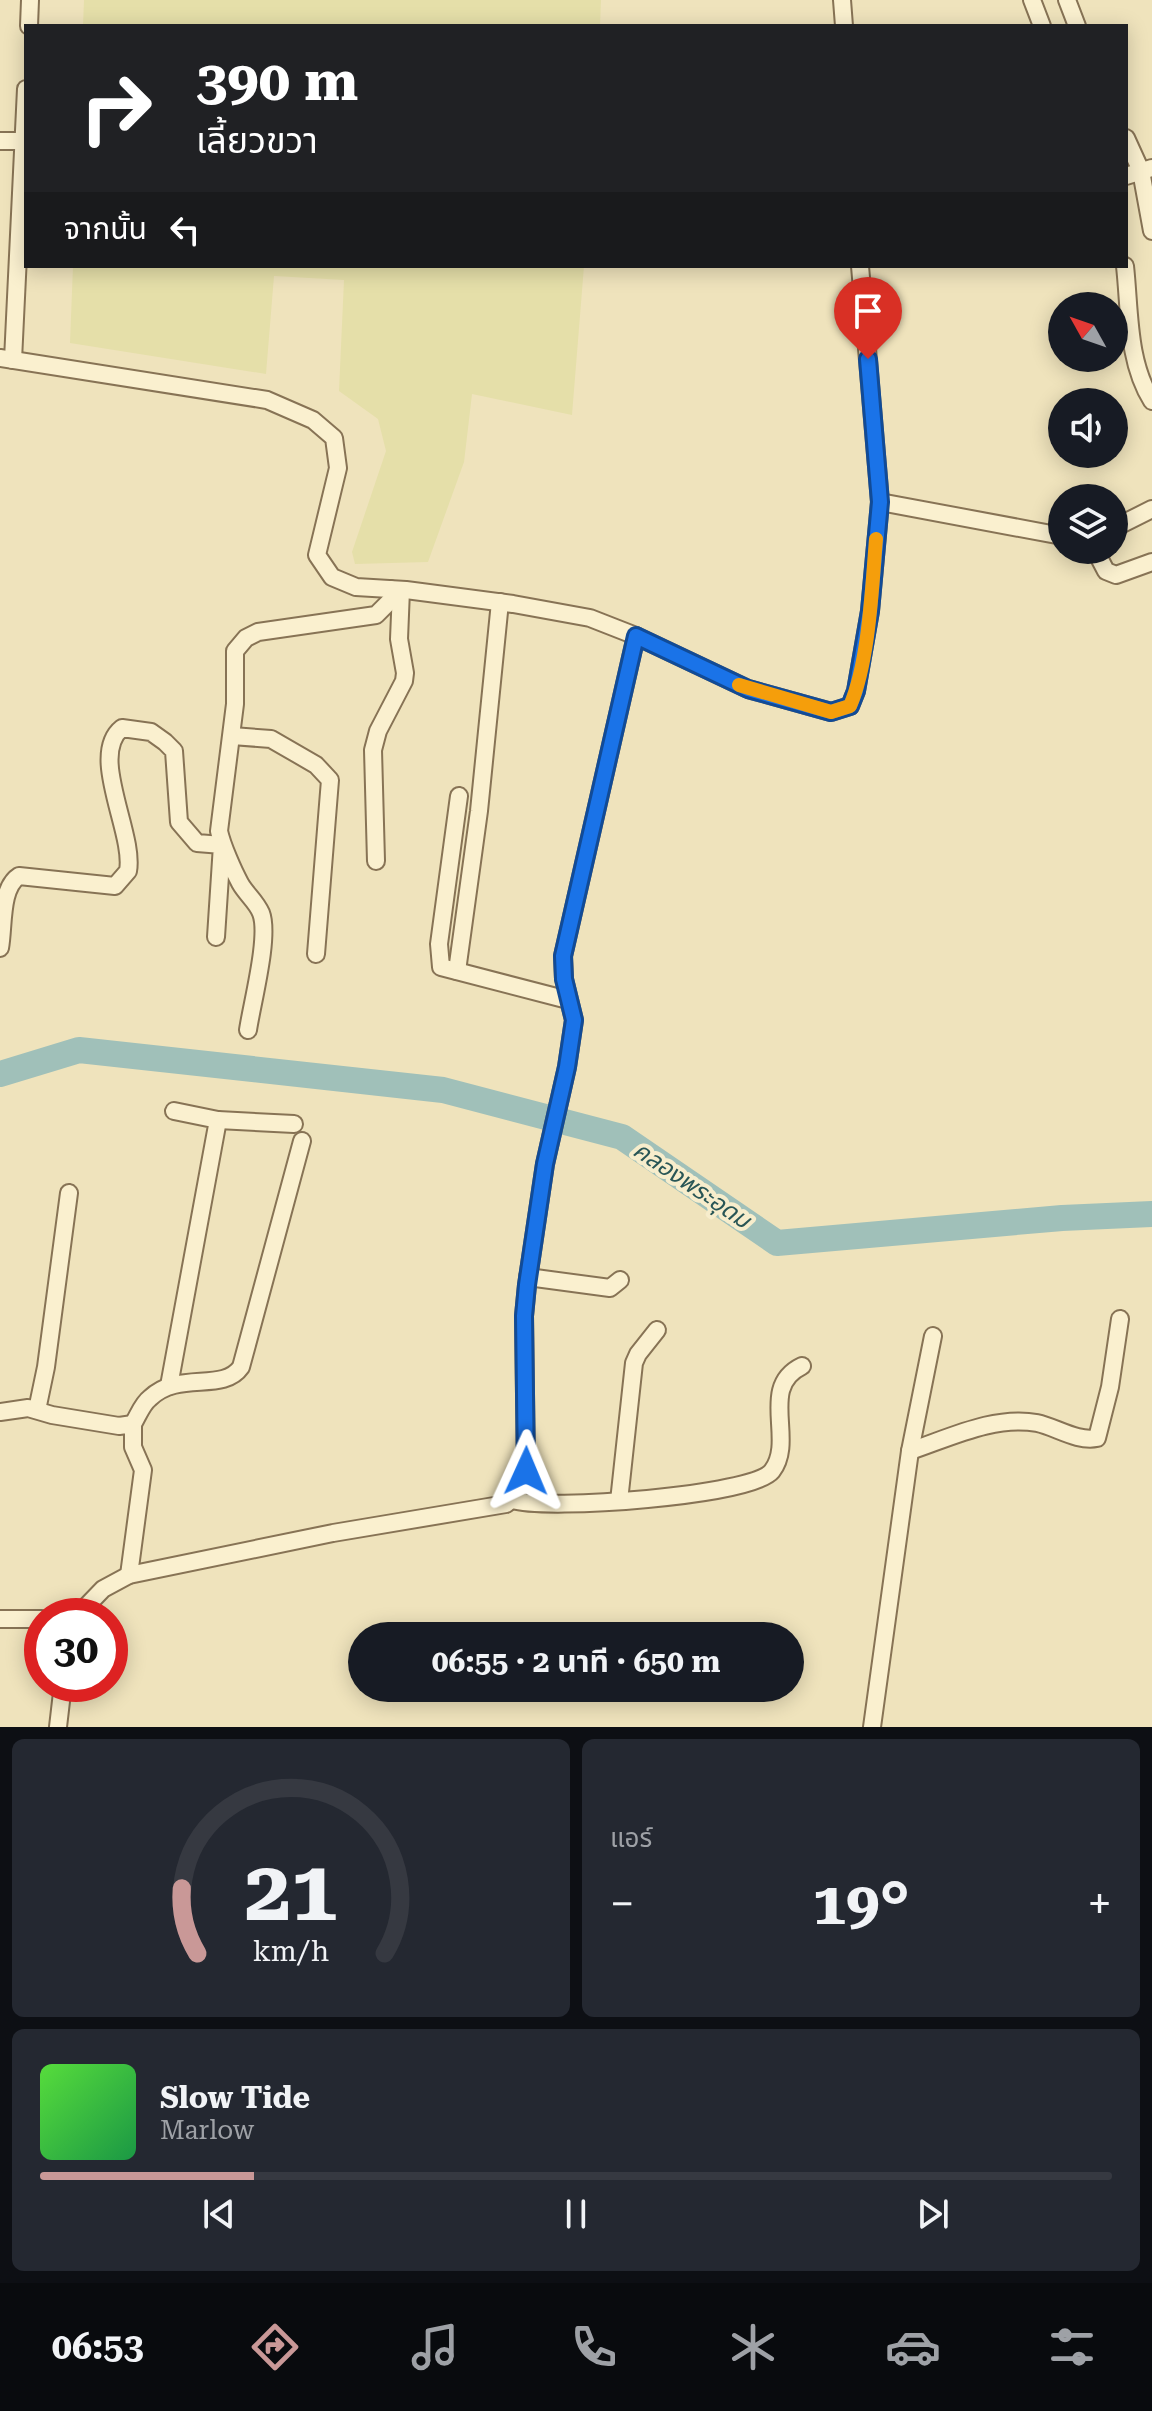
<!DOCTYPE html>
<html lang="th">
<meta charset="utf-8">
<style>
:root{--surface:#171b24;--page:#242831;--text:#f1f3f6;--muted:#9ea1a6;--line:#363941;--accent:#c99897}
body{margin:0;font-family:"Roboto Serif","Noto Sans Thai",serif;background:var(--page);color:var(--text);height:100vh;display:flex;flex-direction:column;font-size:30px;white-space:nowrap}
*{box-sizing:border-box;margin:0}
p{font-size:26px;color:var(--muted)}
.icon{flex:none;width:44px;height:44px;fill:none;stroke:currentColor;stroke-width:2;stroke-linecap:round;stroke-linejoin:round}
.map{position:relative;height:1727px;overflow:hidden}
.drawer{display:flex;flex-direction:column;gap:12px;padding:12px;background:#0d0f14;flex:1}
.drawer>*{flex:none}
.guide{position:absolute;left:24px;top:24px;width:1104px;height:244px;border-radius:0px;box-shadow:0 4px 20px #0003;background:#202124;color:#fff;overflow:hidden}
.needle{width:52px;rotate:310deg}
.fabs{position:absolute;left:1048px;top:292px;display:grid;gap:16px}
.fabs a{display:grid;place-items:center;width:80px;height:80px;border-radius:50%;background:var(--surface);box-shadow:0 4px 20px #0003;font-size:40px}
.speed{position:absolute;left:24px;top:1598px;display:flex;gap:16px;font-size:40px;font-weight:700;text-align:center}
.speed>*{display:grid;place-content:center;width:104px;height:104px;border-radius:50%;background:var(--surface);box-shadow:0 4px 20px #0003;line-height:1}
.speed .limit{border:12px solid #d22;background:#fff;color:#111}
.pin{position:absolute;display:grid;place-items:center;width:68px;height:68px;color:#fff;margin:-82px -34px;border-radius:50% 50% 50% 0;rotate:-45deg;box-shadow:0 0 8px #0007}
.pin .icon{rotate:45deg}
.me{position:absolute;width:88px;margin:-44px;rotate:1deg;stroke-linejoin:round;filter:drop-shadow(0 0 6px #0008)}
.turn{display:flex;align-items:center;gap:28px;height:168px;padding:0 40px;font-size:36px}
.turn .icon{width:104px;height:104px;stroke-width:2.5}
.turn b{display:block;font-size:56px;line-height:68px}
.then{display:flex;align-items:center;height:76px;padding:0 40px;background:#0003;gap:16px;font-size:30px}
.big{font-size:60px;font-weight:700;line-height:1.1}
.drawer .widget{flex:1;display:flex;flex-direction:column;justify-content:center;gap:12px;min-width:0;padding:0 28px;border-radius:12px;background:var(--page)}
.drawer .dial{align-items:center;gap:0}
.dial svg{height:208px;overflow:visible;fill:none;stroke:var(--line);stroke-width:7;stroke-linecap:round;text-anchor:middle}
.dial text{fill:var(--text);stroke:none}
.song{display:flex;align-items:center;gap:24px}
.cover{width:96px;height:96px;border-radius:12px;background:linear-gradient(135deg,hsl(110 70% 55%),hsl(140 70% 35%))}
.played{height:8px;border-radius:4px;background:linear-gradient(90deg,var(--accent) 20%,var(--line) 20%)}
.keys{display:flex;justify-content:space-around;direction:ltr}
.heat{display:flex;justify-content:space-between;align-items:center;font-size:44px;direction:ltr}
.drawer .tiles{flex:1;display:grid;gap:12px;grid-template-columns:1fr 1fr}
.widget:last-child{grid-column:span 2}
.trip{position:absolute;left:348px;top:1622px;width:456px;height:80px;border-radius:40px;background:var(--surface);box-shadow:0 4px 20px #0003;font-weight:700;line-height:80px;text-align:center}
.tabs{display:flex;height:128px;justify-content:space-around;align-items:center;background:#090b0e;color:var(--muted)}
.tabs .icon{width:56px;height:56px}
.tabs .selected{color:var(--accent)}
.tabs b{font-size:36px;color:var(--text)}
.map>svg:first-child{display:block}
.farmland{fill:#e5dfa9}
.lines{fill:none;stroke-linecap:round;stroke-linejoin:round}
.river{stroke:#a0c0b9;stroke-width:26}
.minor-casing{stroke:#877355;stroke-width:20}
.minor{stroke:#faf0cf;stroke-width:16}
.route-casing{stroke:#114b97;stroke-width:20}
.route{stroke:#1a73e8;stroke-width:14}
.slow{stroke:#f59e0b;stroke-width:14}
.labels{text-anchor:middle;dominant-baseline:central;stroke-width:8;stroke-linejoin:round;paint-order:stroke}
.water-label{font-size:24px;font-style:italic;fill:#295656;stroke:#f7edcc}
</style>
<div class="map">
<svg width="1152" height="1727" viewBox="0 0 1152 1727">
<rect width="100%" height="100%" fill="#efe3bc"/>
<g class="farmland">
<polygon points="84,0 601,0 600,26 83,26"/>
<polygon points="73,266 584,266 572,415 472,394 464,462 428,562 355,564 352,552 386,451 378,419 339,391 344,280 274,276 266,374 70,343"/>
</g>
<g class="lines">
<polyline class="river" points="0,1074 79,1050 443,1090 622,1137 777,1243 1062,1218 1152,1214"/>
<g class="minor-casing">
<g id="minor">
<polyline points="842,0 844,26"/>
<polyline points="1032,0 1042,26"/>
<polyline points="1067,0 1077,26"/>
<polyline points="29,26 30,0"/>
<polyline points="1126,138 1141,171 1152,231"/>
<polyline points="0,141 24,141"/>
<polyline points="1126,176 1152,168"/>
<path d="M1125,266C1130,311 1127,361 1152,401"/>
<polyline points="0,358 267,400 313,420 334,438 338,468 317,555 332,577 356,587 406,590 513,604 590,618 636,636 748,689 831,712 850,706 856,691 870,611 880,502 860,266"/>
<polyline points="13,360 26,89"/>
<polyline points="880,502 1062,536"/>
<polyline points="1114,528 1152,509"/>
<polyline points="1095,550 1106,571 1116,575 1152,562"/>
<polyline points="232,736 271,739 316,765 330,780 316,954"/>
<polyline points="459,796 439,944 441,967 568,1000"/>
<polyline points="376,861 373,750 378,731 404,681 405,673 399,639 401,590"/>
<path d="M0,948C4,927 0,888 19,876L115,886L128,871C135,833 88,755 122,728L151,732L165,742L174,751L179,822L197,843L222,845L216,937"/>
<polyline points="457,971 479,811 500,602"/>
<path d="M248,1030C252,1003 270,936 261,913C256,901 246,894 240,883C233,870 222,845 219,831L235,704V651L246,638L258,632L376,615L393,598L390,589"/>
<polyline points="218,1120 294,1124"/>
<polyline points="528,1277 610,1288 620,1280"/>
<polyline points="169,1386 218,1120 174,1111"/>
<polyline points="37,1410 46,1367 69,1193"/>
<polyline points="0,1412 28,1408 52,1415 119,1426 133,1424 133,1447 143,1470 129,1575"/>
<path d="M133,1424C138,1416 142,1404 150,1398C179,1370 223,1393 241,1367L302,1141"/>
<path d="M910,1451C949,1438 995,1415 1037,1423C1056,1427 1077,1442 1097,1438L1110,1387L1120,1319"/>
<path d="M513,1500C546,1511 752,1496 772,1471C796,1440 758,1387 802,1366"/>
<polyline points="619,1501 634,1363 638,1354 657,1330"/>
<polyline points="77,1616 103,1589 129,1575 333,1533 506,1504 518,1494 526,1471 524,1316 527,1285 545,1164 567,1067 574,1020 564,979 563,956 636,636"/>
<polyline points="0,1619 42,1619"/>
<polyline points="58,1727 63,1684"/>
<polyline points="872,1727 910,1451 933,1336"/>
</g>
</g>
<use href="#minor" class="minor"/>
</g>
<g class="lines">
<g class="route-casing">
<polyline id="route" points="526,1471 524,1316 527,1285 545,1164 567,1067 574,1020 564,979 563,956 636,636 748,689 831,712 850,706 856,691 870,611 880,502 868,359"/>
</g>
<use href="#route" class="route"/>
<path class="slow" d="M739,685L831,712L850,706C869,662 872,587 876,539"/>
</g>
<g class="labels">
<g class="water-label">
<text transform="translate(692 1185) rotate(34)">คลองพระอุดม</text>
</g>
</g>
</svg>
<div class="fabs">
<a><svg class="needle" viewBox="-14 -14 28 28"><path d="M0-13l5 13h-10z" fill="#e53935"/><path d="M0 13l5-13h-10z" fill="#9ea1a6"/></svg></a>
<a><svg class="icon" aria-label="sound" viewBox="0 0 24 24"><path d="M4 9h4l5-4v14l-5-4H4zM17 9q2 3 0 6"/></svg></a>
<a><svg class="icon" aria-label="layers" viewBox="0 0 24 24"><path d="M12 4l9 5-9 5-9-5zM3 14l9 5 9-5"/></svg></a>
</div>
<div class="speed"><div class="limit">30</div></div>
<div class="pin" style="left:868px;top:359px;background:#d93025"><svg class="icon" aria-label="arrive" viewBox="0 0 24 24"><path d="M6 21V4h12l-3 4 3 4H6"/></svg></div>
<svg class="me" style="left:526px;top:1471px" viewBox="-20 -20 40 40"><path d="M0-17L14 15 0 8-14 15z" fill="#1a73e8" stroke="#fff" stroke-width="4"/></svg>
<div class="trip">06:55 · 2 นาที · 650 m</div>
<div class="guide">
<div class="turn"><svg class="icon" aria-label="right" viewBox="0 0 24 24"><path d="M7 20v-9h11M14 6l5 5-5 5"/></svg><div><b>390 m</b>เลี้ยวขวา</div></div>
<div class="then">จากนั้น<svg class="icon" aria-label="left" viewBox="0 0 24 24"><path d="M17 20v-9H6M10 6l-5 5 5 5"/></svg></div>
</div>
</div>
<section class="drawer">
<div class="tiles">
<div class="widget dial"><svg viewBox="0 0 100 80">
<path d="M14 69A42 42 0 1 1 86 69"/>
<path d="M14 69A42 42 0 0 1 8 44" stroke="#c99897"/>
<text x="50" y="56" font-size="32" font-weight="700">21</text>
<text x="50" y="72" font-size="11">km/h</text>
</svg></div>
<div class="widget"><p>แอร์</p>
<div class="heat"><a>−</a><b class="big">19°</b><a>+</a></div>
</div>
<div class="widget">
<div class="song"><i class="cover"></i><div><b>Slow Tide</b><p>Marlow</p></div></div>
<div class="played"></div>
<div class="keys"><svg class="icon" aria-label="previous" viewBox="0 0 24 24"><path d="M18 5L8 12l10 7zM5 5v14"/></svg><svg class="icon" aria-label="pause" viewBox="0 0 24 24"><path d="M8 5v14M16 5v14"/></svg><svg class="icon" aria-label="next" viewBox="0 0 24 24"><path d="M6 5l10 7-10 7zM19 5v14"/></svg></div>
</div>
</div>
</section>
<nav class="tabs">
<b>06:53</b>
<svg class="icon selected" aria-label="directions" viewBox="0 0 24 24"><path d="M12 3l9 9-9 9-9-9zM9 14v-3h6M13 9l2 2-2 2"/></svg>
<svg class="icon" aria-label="music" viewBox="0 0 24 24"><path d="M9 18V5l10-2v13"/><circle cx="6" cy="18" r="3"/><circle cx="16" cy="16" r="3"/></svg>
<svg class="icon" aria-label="phone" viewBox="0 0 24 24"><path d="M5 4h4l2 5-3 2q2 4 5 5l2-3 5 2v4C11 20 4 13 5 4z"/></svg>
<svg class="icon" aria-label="climate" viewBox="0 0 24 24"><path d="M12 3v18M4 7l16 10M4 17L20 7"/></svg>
<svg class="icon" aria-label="car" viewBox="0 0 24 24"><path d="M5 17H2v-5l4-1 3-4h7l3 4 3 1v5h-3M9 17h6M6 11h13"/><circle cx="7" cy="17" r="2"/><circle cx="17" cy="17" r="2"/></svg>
<svg class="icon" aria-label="filters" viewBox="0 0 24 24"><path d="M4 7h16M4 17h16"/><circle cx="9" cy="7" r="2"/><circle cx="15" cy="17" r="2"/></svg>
</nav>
